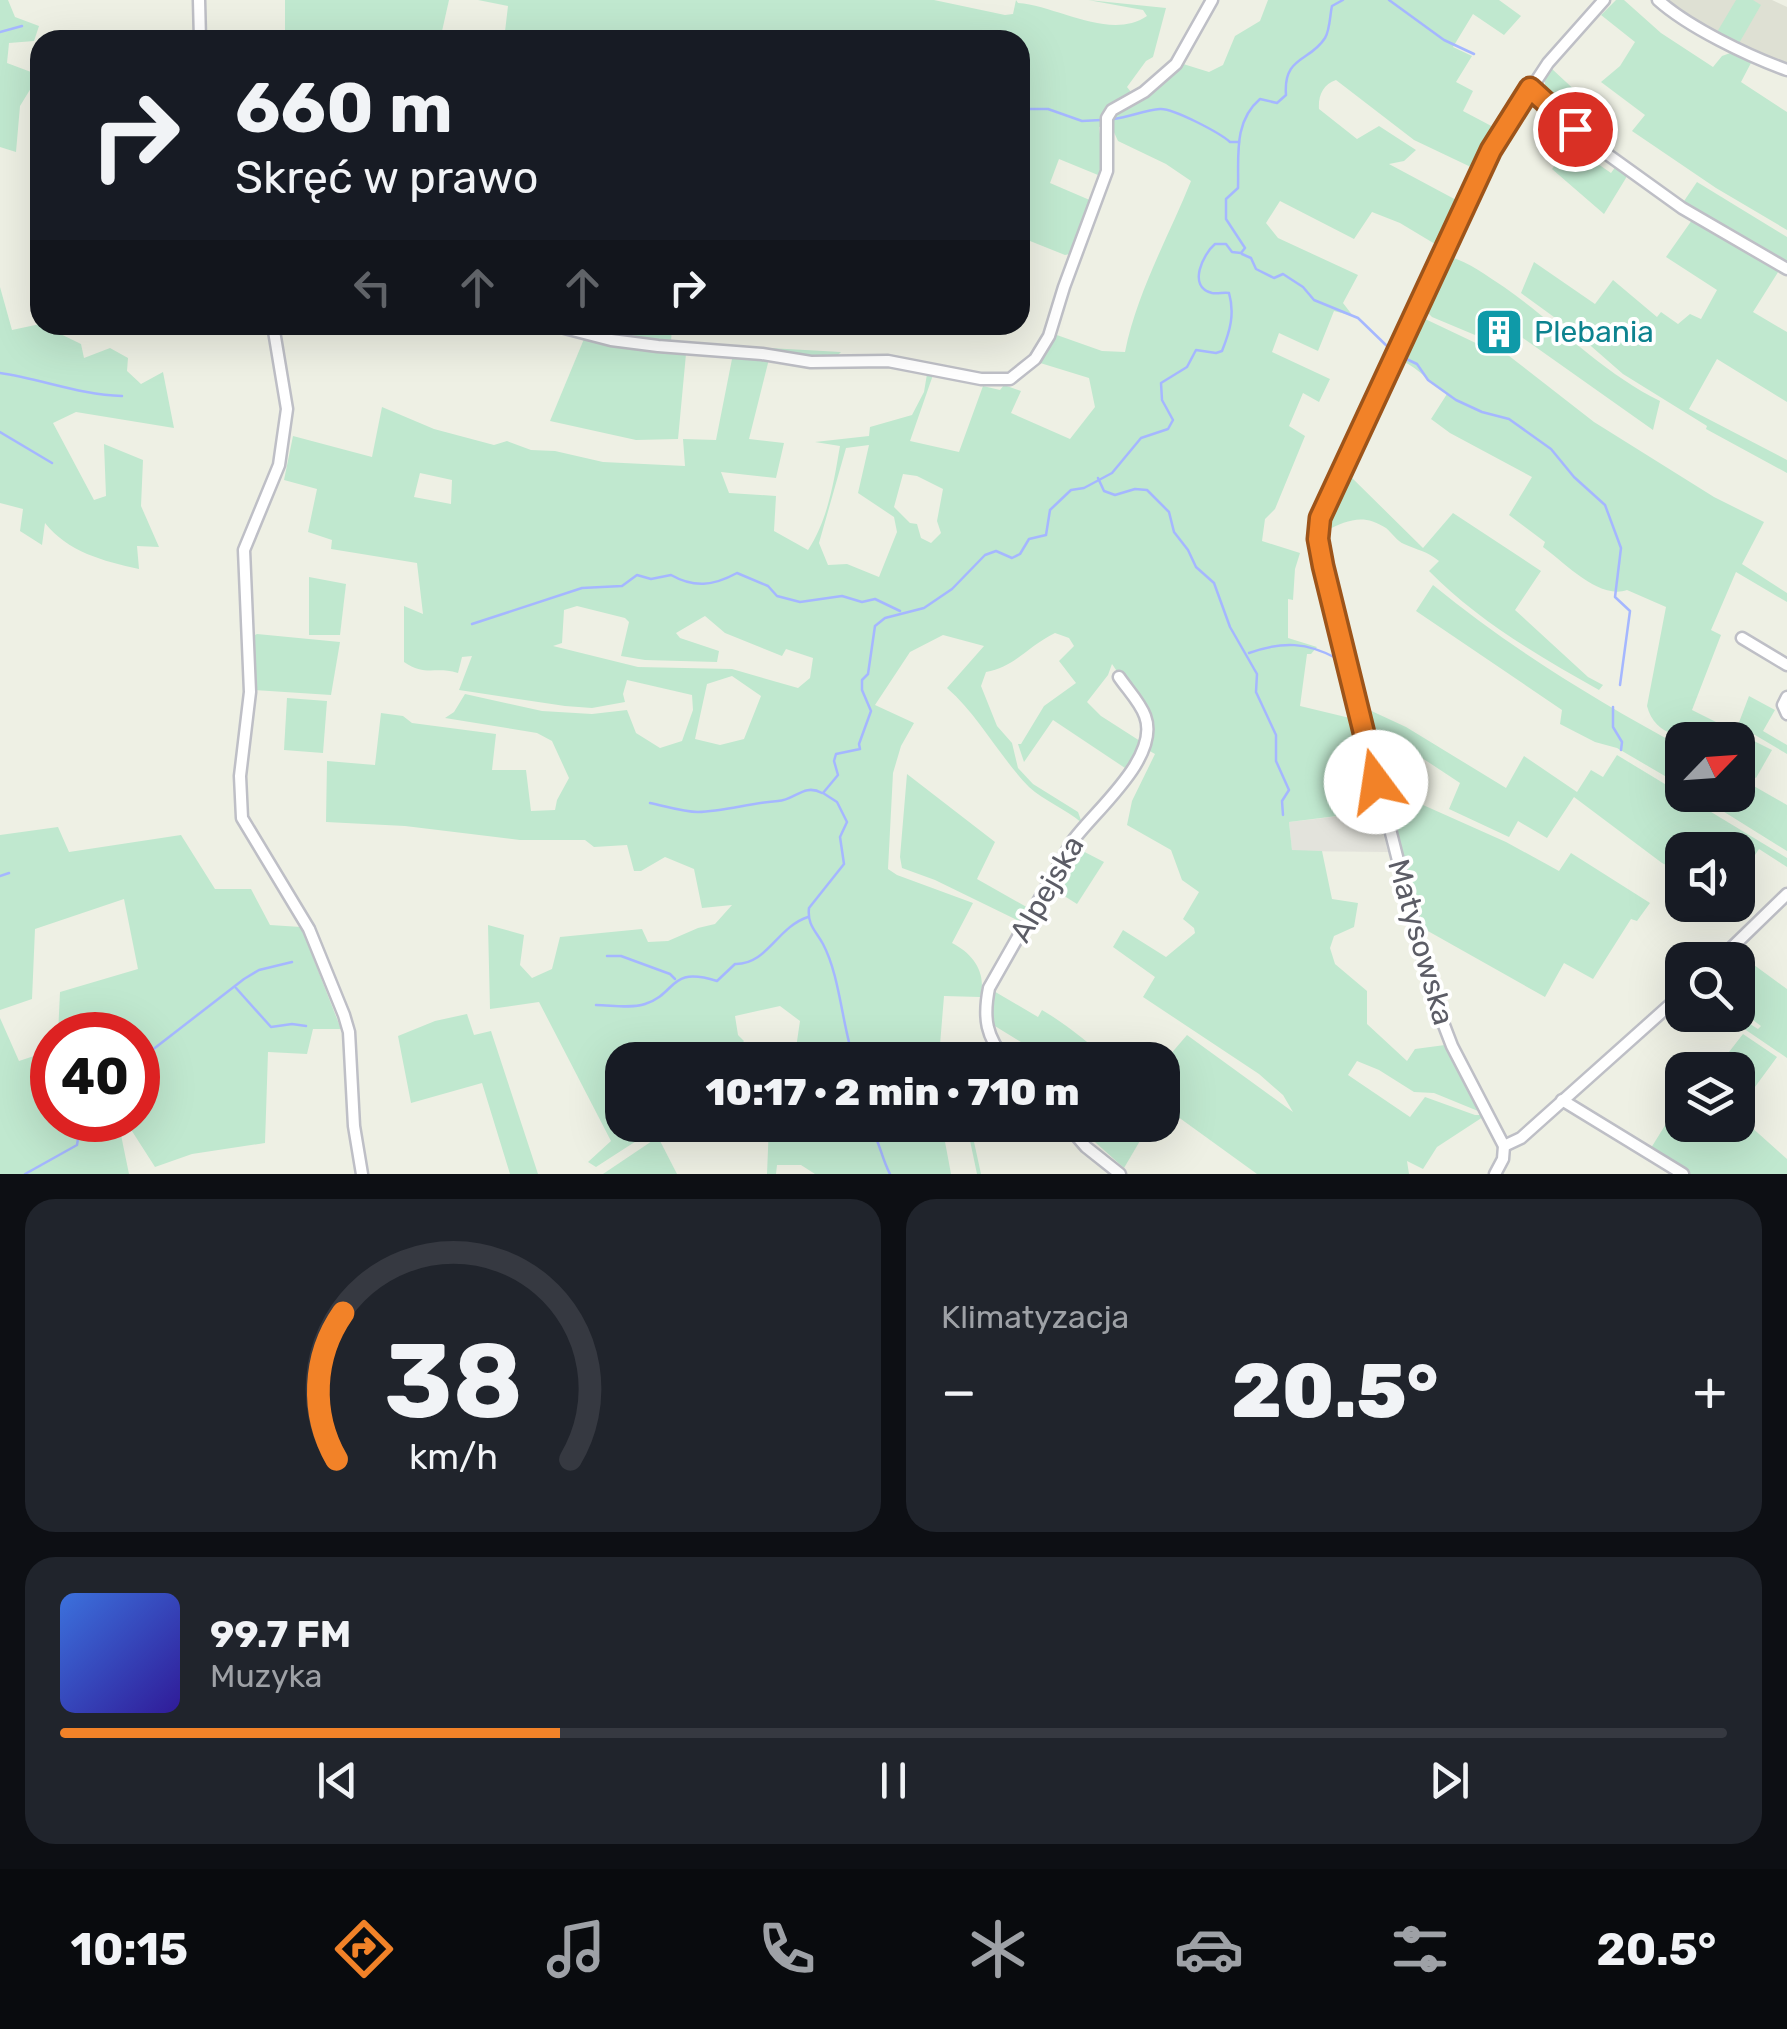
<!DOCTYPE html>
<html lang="pl">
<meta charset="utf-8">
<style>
:root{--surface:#171b24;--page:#20242c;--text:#f1f3f6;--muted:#9ea1a6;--line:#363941;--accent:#f28228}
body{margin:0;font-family:Rubik,sans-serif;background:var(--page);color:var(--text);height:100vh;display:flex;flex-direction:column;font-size:38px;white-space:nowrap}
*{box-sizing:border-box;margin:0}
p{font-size:32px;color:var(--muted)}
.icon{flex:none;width:55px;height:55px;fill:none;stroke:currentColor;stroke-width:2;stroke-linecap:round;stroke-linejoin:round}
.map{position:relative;height:1174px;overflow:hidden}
.panel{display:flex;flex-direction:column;gap:25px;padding:25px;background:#0d0f14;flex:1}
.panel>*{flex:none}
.hud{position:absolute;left:30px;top:30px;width:1000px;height:305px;border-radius:30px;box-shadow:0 10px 40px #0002;background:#171b24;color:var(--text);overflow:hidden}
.needle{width:65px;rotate:65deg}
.tools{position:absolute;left:1665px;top:722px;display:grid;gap:20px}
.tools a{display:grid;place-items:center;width:90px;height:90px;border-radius:20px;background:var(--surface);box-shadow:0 10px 40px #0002;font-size:50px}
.speed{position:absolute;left:30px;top:1012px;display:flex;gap:20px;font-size:50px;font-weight:700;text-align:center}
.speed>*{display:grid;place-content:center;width:130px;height:130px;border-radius:50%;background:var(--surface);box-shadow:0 10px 40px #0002;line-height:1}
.speed .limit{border:15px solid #d22;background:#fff;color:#111}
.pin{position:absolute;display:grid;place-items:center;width:85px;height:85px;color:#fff;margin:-42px;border:5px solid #fff;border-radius:50%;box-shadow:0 2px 10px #0007}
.me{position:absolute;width:110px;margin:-55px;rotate:346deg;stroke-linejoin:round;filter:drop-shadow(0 0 8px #0008)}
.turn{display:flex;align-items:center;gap:35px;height:210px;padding:0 40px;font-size:45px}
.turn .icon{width:130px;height:130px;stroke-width:2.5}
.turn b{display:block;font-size:70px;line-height:85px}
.lanes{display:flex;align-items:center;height:95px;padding:0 40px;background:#0003;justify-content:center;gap:50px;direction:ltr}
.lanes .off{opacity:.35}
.big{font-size:75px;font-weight:800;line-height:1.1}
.panel .card{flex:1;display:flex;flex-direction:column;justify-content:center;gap:15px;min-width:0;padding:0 35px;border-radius:30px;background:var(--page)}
.panel .dial{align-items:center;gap:0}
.dial svg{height:260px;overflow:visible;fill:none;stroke:var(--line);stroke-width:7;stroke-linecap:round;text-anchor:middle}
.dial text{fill:var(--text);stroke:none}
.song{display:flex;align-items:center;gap:30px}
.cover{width:120px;height:120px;border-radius:15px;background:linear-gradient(135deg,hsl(220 70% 55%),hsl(250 70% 35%))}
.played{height:10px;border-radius:5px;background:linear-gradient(90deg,var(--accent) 30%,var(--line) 30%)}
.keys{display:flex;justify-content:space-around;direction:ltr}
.heat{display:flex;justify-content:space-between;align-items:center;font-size:55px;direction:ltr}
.panel .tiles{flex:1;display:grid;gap:25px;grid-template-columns:1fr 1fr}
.card:last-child{grid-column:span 2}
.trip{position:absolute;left:605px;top:1042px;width:575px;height:100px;border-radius:30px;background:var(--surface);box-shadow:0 10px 40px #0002;font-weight:800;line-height:100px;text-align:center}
.dock{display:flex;height:160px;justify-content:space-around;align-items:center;background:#090b0e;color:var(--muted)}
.dock .icon{width:70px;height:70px}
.dock .active{color:var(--accent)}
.dock b{font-size:45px;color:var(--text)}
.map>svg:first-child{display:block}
.industrial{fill:#e3e3dc}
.education{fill:#dee0d3}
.green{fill:#c0e8cf;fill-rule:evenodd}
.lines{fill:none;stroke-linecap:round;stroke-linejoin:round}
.stream{stroke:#a5b7ff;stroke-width:2.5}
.minor-casing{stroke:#bebfc6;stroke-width:15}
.minor{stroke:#fff;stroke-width:10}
.route-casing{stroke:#9d541a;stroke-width:25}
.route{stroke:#f28228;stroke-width:18}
.labels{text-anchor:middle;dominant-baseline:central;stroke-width:8;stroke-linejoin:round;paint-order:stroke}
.culture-label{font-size:30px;fill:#0d838f;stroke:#fff;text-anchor:start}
.street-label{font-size:30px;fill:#5c5d66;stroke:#fff}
</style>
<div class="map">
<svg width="1787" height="1174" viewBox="0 0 1787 1174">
<rect width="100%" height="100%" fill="#eef0e4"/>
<polygon class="industrial" points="1377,812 1388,852 1292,851 1289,822"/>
<polygon class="education" points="1661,0 1772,0 1787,7 1787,67 1739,48"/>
<g class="green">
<polygon points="0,0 8,0 15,17 39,26 34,41 9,43 7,63 39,75 20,106 16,152 0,147"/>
<polygon points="285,0 449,0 440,40 285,40"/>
<path d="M478,0H934L1005,15L1013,14L1016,0L1018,3C1058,6 1110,41 1147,16L1143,10L1088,0L1166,8L1153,57L1146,61L1127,87L1131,92L1145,96L1168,79L1180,63L1209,72L1223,65L1235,36L1260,21L1268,0H1499L1521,16L1504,35L1473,14L1453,47L1472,56L1456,82L1473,91L1463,111L1497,129L1475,169L1414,140L1336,80C1323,84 1318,96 1319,109L1357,139L1379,126L1416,150L1404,161L1389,164L1460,202L1440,247L1400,223L1372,212L1354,239L1280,201L1266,223L1278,238L1358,275L1343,303L1353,316L1334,311L1318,351L1279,333L1272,352L1330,379L1319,402L1303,393L1289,426L1305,436L1275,509L1265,519L1262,541L1300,553L1295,569L1293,600L1288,599V638L1317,647L1311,654H1307L1300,706L1354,719L1369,772L1355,802L1353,814L1289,822L1292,850L1322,851L1332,899L1358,903L1354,927L1334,936L1330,948L1335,964L1367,991V1024L1407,1061L1415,1049L1445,1045L1462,1079L1481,1108L1478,1111L1434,1093L1414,1092L1379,1070L1357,1061L1348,1075L1410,1117L1425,1097L1475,1115H1486L1437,1147L1423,1169L1407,1161L1409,1174H1257L1163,1106V1063L1187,1035L1293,1112L1283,1095L1259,1074L1143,997L1155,977L1113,947L1123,930L1166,957L1195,933L1194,928L1183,919L1199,892L1182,880L1171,850L1127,825L1132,801L1155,754L1146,749L1153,725L1112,664L1108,675L1087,702L1101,716L1140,741L1128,770L1053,720L1024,762L1018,744H1021L1044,706L1076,683L1059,661L1074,646L1069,638L1055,633C1028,646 1015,667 986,672L981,686L997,726L1012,743L1018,768L1033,784L1078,812L1082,823C1066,809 1044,801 1029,787C999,756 979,716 947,688L984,646L943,635L910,652L875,705L914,723L901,746L893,773L888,869L897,875L973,903L952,943C974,954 987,974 980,997L944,996L940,1045L948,1046L949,1060H738L750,1047L796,1048L800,1021L780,1006L735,1016L738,1035L744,1041L728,1060H622V1125H661L596,1167L588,1162L611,1141L539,1002L490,1009L488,925L524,935L520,965L532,978L552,969L560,937L642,929L648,942L668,941L698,928L715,924L732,905L702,908L694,869L665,857L641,871H634L627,845L594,847L585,840H520L405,826L326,822L327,761L375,765L381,713L403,716L412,723L496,734L492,770H526L531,811L555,810L557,800L569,778L552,741L537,733L445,718L454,712L465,694L542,711L592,714L627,710L636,733L660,748L682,741L693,710L692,695L627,680L623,694L625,702L592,708L565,706L459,690L472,656L462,657L458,673C434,666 426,677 404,662V606L423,614L417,563L331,549L332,540L308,532L317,489L284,480L293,436L372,457L382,407L434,429L494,445L507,441L531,450L555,451L603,462L685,466L683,439L716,440L732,359H769L749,439L784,443L776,478L721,472L729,493L776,496L774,531L808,550C828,520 834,481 840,446L815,442L869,436L870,427L912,415L924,392L927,374L933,375L910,441L959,452L983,386L1000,390L1004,385L1021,391L1011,413L1070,439L1095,407L1089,378L1037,362L1054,334L1102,351L1125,352C1137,292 1168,238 1191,181L1166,164L1118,141L1112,128L1099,127L1105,171L1098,175L1059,159L1050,183L1092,201L1070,254L1065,255L1020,237V40H504L508,6ZM869,445L858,493L894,517L897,532L879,577L847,564L828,565L819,543L846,448ZM420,473L452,480L451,504L414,497ZM903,474L917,476L943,489L937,521L941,533L931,543L921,538L917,524L910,523L894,507ZM577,606L625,618L629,622L621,656L645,660L717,662L719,651L680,638L676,633L705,616L725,633L782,656L786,649L813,658L810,678L798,688L732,669L638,667L553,646L562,643L564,610ZM732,676L761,696L744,739L720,745L695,739L707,684Z"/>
<polygon points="1616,0 1624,0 1661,33 1713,67 1722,56 1733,52 1752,61 1741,82 1787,112 1787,230 1716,188 1632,131 1645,115 1601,82 1620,66 1635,42 1601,15"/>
<polygon points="1736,0 1753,0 1761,5 1738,45 1717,32"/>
<polygon points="1552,69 1594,108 1582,124 1541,85 1545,85 1545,80"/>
<polygon points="1579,136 1587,144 1582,153 1611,173 1616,166 1629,173 1604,214 1552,169"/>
<polygon points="1697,182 1787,237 1787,265 1682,204"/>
<polygon points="1692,220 1780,269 1753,312 1787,332 1787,402 1717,359 1689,409 1787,460 1787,473 1706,429 1707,426 1623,374 1576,333 1521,293 1534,262 1595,304 1613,280 1657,317 1661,312 1678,324 1690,314 1701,319 1717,290 1666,257"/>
<path d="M1450,257C1469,262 1487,276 1504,287C1557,324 1603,373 1660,401L1653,430L1489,314L1475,335L1432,317L1424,309Z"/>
<path d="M0,287L12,330L40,324L81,344L84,358L110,348L128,358L127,371L141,384L163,372L174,428L76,412L53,423L94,500L106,496L104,444L143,460L141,506L159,547L137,546L139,569C103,561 68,552 45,523L42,545L20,531L23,509L0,503Z"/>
<path d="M1421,317L1501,355L1504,352L1594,422L1714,497L1764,522L1742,564L1787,593V602L1736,572L1711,630L1721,635L1692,710L1772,750L1756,778L1738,769V740C1706,740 1657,745 1647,706L1666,607L1627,590C1599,600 1564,562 1543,547L1545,542L1509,515L1532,477L1450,433L1431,419L1447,394C1431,384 1419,368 1402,361Z"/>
<polygon points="571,325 672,325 671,342"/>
<polygon points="584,339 686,354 678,439 636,440 550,421"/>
<polygon points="769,348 841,352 835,358 815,359 770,352"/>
<path d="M1348,474L1423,548L1453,513L1541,571L1515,610L1588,677L1603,685L1599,690C1538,656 1476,619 1429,571L1439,561C1427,551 1417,550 1404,544C1397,541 1392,533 1386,528C1363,513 1348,520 1325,531Z"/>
<polygon points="309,577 346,584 340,635 309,635"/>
<path d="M1433,585C1510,648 1595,700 1682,747V786L1617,748L1595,742L1560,724L1562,710L1416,611Z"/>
<polygon points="257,634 340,642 331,695 254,690 253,636"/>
<polygon points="1749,696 1775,710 1763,731 1787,745 1787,754 1738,725"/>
<polygon points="287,698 327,701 323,753 284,750"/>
<polygon points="1365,708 1406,727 1506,788 1524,756 1577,792 1591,770 1603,777 1617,755 1787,858 1787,867 1759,849 1747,867 1738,861 1738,850 1682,850 1682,873 1662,863 1574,797 1547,838 1518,821 1509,837 1449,809 1460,783 1407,748 1369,730"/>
<polygon points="907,774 995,842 977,879 1030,909 1021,922 935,880 902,868 900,857"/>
<polygon points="1738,777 1787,805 1787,851 1697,795 1738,795"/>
<polygon points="1385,788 1506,842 1559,871 1571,853 1650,903 1637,921 1631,919 1593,979 1564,963 1545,997 1419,926"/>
<polygon points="58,827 69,852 181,835 215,889 251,889 270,925 301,927 341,1029 313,1029 307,1054 268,1052 265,1143 192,1154 155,1167 130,1128 121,1135 129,1174 0,1174 0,1018 19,1061 52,1050 52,1120 138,1120 138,1035 58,1035 60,992 138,969 124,899 35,929 32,999 0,1010 0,835"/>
<polygon points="1073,846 1104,862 1077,904 1050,887"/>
<polygon points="1735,951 1787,989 1787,1058 1724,1015 1736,1015 1758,1029 1761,1026 1738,1009 1738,960 1725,960"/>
<path d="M992,990L1038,1017L1042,1010C1068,1025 1087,1043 1111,1060H1050L990,1023Z"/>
<polygon points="467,1014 474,1035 491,1031 538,1174 510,1174 482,1083 411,1103 398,1036 435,1021"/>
<polygon points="1743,1034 1777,1057 1738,1110 1738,1070 1715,1070"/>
<polygon points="1682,1098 1682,1125 1738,1125 1740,1117 1787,1159 1787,1174 1687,1174 1651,1148"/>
<polygon points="769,1125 978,1125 978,1128 971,1128 981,1174 977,1174 968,1131 943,1131 951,1174 815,1174 801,1165 777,1165 776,1174 767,1174"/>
<polygon points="1076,1125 1136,1125 1144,1134 1124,1168"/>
<polygon points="658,1137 677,1174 603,1174"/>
</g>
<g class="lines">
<g class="stream">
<polyline points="1389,0 1444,40 1474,54"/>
<polyline points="0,32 22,26"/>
<polyline points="1020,109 1048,109 1082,121 1101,120"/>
<path d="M1114,119C1130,117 1145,110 1160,109C1173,108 1220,133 1230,142H1239"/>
<polyline points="1242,254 1251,258 1256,269 1274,278 1283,274 1303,287 1314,300 1358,318 1389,348"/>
<polyline points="1400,356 1417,364 1428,380 1456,400 1482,412 1509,419 1551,449 1574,477 1605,505 1621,548 1615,597 1630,611 1620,685"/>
<path d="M0,373C41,379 81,395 122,396"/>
<polyline points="0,432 52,463"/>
<polyline points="1098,478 1104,491 1115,495 1135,489 1147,490 1169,512 1174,532 1188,550 1196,567 1214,583 1230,627 1257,674 1256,692 1276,735 1276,761 1289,790 1282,801 1283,815"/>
<path d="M472,624L582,588L622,586L637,575L651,579L671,575C694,588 713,586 737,573L768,586L777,596L800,602L842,596L862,602L875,599L900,611"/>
<path d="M1249,653C1283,641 1307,642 1338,659"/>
<polyline points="1613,707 1613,727 1622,742 1621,750"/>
<path d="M650,803C665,806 683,812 698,812C724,811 751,803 778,801C795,800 804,783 822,793"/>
<polyline points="0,876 9,873"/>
<polyline points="607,956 621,956 670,974 675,979"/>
<polyline points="236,988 271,1027 292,1024 306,1026"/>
<path d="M596,1005C611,1005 631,1009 645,1004C678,993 668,966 717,981L735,964C767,965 777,927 808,917"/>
<path d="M854,1060C842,1025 840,976 823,944C816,931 807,925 809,908L844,864L840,837L847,822L837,802L823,793L838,775L834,761L836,754L860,749L859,744L871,711L862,690V680L868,674L875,626L885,618L924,608L952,589L985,555L996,551L1012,558L1020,554L1029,539L1046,535L1050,510L1071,490L1084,488L1112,473L1141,438L1168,429L1173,420L1162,400L1161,383L1187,367L1196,350L1216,353L1222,351C1230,331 1235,314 1229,293C1224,292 1218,294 1212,293C1187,287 1203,254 1215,244H1226L1232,252L1241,253L1245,248L1226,219V199L1238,188C1239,157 1233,122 1260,99L1277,103L1286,95C1283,56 1310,62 1325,38C1330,30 1330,14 1332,6L1343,0"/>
<polyline points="138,1061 244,979 259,970 292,962"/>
<path d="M869,1125C880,1141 881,1157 890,1174"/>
<polyline points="25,1174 77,1145 81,1120"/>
</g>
<g class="minor-casing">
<g id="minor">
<polyline points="199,0 200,40"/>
<path d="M1658,0C1688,27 1748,56 1787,70"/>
<polyline points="1530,88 1593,144 1682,208 1787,269"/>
<polyline points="273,325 287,409 279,465 244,550 250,692 240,776 242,818 309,929 344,1015 349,1032 354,1126 362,1174"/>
<polyline points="553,325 611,340 658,346 762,354 811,362 888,361 981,379 1010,379 1035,359 1049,336 1064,287 1107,171 1107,118 1112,110 1144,92 1176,64 1212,0"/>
<polyline points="1742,638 1787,665"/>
<polyline points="1787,697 1783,705 1787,714"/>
<polyline points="1719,960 1787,894"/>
<path d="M1006,1060C986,1037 983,1018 989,988L1072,842C1093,812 1161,758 1145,716C1140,702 1127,689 1119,677"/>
<polyline points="1562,1100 1683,1174"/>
<polyline points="1067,1125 1086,1147 1120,1174"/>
<polyline points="1504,1146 1521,1138 1682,994"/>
<polyline points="1495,1174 1503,1159 1504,1146 1452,1046 1432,994 1323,566 1318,528 1328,496 1491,150 1548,63 1604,0"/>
</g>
</g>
<use href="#minor" class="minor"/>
</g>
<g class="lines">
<g class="route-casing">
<polyline id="route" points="1376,782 1323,566 1318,539 1320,518 1491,150 1530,88 1575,129"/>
</g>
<use href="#route" class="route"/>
</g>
<defs>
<g id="building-square" transform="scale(2.5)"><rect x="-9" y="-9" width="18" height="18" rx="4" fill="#0f9aa8" stroke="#fff"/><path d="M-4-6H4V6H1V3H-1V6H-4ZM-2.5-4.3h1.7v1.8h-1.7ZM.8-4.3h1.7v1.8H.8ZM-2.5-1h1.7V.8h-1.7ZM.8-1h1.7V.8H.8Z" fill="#fff"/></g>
</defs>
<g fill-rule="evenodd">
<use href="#building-square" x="1499" y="332"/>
</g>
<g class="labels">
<g class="culture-label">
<text x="1534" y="332">Plebania</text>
</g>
<g class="street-label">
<text transform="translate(1047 889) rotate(-60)">Alpejska</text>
<text transform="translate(1421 942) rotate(74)">Matysowska</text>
</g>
</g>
</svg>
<div class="tools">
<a><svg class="needle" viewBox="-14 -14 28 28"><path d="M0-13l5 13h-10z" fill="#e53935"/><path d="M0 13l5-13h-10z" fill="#9ea1a6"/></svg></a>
<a><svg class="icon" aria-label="sound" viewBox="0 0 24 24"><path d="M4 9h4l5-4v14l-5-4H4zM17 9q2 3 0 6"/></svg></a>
<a><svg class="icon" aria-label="search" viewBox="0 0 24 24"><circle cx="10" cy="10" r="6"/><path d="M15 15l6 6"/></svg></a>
<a><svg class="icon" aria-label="layers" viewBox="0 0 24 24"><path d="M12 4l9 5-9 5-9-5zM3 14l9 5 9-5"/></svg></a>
</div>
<div class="speed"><div class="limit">40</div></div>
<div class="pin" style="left:1575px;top:129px;background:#d93025"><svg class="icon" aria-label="arrive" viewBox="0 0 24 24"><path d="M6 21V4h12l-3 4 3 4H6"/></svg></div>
<svg class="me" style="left:1376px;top:782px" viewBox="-20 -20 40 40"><circle r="19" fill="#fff"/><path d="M0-13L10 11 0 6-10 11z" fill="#f28228"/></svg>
<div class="trip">10:17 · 2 min · 710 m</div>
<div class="hud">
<div class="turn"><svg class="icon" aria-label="right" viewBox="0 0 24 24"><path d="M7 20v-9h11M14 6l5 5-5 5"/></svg><div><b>660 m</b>Skręć w prawo</div></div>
<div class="lanes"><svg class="icon off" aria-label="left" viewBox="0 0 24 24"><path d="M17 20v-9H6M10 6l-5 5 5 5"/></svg><svg class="icon off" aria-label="ahead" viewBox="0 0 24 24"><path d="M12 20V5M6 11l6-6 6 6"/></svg><svg class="icon off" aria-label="ahead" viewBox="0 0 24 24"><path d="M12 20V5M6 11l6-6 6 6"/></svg><svg class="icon" aria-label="right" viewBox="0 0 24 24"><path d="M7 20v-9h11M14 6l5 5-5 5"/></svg></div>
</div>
</div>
<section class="panel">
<div class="tiles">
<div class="card dial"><svg viewBox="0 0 100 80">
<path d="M14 69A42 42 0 1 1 86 69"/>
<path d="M14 69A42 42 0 0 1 16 24" stroke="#f28228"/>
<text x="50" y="56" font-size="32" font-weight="700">38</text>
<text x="50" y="72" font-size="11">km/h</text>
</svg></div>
<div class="card"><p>Klimatyzacja</p>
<div class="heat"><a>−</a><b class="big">20.5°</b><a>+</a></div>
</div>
<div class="card">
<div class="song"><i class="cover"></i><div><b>99.7 FM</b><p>Muzyka</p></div></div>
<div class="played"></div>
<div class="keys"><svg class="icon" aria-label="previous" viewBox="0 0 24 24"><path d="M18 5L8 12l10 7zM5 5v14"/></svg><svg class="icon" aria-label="pause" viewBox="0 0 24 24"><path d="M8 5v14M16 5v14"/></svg><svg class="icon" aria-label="next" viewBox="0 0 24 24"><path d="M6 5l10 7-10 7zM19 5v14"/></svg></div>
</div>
</div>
</section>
<nav class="dock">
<b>10:15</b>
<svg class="icon active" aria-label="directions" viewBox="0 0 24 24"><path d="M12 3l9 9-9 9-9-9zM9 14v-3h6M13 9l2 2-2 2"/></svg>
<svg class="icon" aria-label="music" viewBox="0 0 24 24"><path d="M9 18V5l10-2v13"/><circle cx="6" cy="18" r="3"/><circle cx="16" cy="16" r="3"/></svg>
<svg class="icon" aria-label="phone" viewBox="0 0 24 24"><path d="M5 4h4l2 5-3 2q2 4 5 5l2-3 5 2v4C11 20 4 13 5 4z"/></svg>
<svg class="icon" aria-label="climate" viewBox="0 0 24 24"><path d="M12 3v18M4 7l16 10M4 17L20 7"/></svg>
<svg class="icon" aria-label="car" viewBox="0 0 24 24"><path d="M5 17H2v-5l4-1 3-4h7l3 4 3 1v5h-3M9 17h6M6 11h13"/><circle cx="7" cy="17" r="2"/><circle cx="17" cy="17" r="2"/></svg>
<svg class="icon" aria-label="filters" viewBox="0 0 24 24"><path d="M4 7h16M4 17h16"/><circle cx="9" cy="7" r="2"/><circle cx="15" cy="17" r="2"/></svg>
<b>20.5°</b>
</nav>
